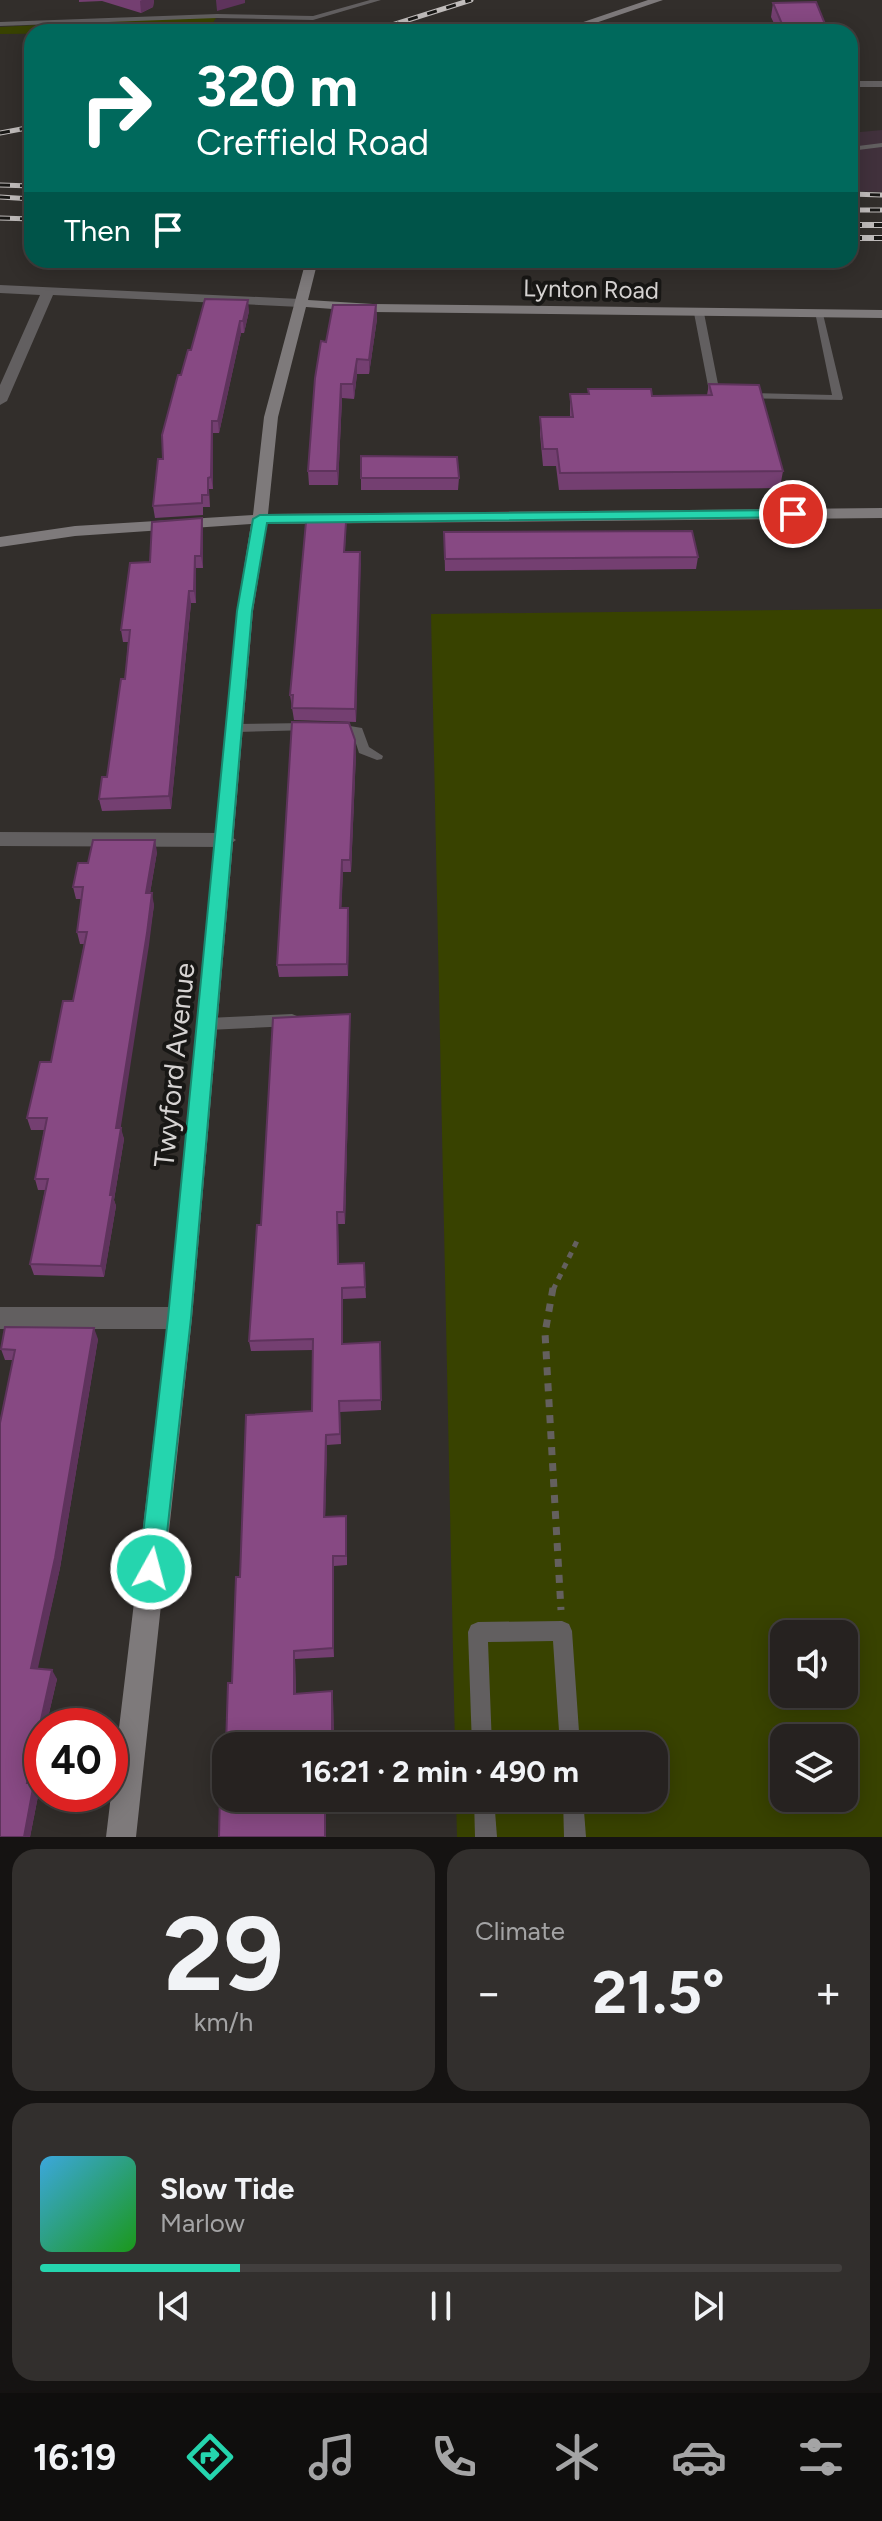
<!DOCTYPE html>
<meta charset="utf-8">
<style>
:root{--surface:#262220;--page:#322f2d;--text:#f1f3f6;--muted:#a4a4a5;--line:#423f3e;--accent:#25d5ae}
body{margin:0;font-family:Figtree,sans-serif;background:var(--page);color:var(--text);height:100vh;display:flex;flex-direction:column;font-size:30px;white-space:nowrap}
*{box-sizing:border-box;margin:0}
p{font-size:26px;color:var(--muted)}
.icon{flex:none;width:44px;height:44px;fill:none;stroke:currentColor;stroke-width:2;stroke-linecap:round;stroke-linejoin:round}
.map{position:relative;height:1837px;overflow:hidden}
.details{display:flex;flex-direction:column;gap:12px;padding:12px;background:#151312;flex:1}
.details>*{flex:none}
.banner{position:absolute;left:24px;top:24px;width:834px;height:244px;border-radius:24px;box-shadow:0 4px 20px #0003,0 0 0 2px var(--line);background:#00695c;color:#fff;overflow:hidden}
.buttons{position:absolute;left:770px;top:1620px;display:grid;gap:16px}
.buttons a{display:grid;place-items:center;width:88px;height:88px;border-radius:16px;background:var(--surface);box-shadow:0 4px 20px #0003,0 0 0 2px var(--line);font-size:40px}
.speed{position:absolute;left:24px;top:1708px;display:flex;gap:16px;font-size:40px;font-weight:700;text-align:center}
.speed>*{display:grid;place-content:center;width:104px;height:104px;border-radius:50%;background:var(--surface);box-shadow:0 4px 20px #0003,0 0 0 2px var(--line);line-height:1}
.speed .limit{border:12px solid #d22;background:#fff;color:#111}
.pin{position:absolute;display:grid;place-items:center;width:68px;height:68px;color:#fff;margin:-34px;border:4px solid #fff;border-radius:50%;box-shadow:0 2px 8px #0007}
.me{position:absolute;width:88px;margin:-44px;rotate:7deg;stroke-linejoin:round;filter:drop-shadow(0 0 6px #0008)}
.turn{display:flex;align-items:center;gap:28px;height:168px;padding:0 40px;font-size:36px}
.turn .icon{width:104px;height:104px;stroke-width:2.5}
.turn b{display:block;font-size:56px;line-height:68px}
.then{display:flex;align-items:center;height:76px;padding:0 40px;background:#0003;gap:16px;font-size:30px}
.big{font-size:60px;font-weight:700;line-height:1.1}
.details .tile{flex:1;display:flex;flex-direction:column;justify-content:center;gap:12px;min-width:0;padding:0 28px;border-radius:24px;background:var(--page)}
.details .dial{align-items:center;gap:0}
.dial b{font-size:104px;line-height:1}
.song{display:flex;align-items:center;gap:24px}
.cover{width:96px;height:96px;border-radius:12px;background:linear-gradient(135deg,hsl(200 70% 55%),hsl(120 70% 35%))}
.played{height:8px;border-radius:4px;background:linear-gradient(90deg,var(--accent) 25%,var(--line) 25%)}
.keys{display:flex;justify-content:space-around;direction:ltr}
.heat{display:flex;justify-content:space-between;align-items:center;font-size:44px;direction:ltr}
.details .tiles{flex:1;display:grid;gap:12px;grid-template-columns:1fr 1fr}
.tile:last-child{grid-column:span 2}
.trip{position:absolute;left:212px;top:1732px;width:456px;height:80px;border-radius:24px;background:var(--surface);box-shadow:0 4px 20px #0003,0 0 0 2px var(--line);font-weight:700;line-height:80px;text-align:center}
.dock{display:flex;height:128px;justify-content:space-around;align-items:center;background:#0f0e0d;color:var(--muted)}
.dock .icon{width:56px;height:56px}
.dock .selected{color:var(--accent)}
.dock b{font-size:36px;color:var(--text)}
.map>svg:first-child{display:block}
.industrial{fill:#41313c}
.green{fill:#384200;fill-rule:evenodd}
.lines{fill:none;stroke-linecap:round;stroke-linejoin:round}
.path-far1{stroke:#64605e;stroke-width:5;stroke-dasharray:6 6;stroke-linecap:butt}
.path{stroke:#64605e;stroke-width:7;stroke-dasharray:8 8;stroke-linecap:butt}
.lane{fill:#625f60;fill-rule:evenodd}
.street{fill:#625f60;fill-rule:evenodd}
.secondary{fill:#7e7a7b;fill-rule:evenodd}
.rail-far1-casing{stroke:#c0bcbb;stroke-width:5}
.rail-casing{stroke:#c0bcbb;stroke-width:6}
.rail-far1{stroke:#181715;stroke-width:3;stroke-dasharray:10;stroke-linecap:butt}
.rail{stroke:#181715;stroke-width:4;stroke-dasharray:12;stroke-linecap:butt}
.wall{fill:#743f71}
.shaded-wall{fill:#5e335c}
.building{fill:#874983;stroke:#5e335c;stroke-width:2}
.route{fill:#25d5ae;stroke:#188a71;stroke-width:2}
.labels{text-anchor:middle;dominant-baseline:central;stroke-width:8;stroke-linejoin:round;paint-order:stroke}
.far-street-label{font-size:24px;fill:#d6d3d2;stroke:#181715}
.street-label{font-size:28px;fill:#d6d3d2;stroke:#181715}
</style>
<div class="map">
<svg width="882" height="1837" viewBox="0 0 882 1837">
<rect width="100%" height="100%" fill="#322e2b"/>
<polygon class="industrial" points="882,130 882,192 850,191 850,133"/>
<g class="green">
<polygon points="217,16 208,32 0,34 0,27"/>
<path d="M882,609V1837H457L456,1798H654V1746H455L431,614ZM784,1634H844V1694H784ZM784,1738H844V1798H784Z"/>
</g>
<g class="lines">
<polyline class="path-far1" points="553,1290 577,1241"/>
<polyline class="path" points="553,1288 545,1333 561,1610"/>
<g class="lane">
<polygon points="370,0 381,0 313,20 217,18 0,26 0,22 217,14 313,16"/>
<polygon points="882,143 882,147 850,151 850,147"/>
<polygon points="699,310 704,313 719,389 729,392 729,396 721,396 709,391 694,313"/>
<polygon points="815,312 823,314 843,398 842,400 742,398 741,396 746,393 832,395"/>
<polygon points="307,723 313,727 311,730 236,732 230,728 236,724"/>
<polygon points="332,723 362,728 369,747 383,756 382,759 377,760 359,753 353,734 328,730 326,727"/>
<polygon points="292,1014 297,1016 299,1020 297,1024 292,1026 208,1030 203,1028 201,1024 203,1020 208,1018"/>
<polygon points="562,1621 569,1624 572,1631 580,1746 560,1746 553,1641 488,1642 492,1746 472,1746 468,1632 471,1625 478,1622"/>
<polygon points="474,1798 494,1798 497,1837 475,1837"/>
<polygon points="563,1798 583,1798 586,1837 564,1837"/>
</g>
<g class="street">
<rect x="850" y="81" width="32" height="6"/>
<polygon points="0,285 300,299 307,303 300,307 53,295 7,401 0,405 0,385 40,295 0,293"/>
<polygon points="0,832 226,833 236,840 226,847 0,846"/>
<polygon points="0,1307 180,1307 189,1310 192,1318 189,1326 180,1329 0,1329"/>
</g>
<g class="secondary">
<polygon points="648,0 663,0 569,32 554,32"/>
<polygon points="306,260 318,260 308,300 373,304 882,310 882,318 373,312 306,307 278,417 268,514 882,508 882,518 267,524 253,611 192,1318 136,1837 106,1837 168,1318 237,611 251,524 75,536 0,547 0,537 75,526 253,515 264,417"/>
</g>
<g class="rail-far1-casing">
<g id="rail-far1">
<polyline points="370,32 471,0"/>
<polyline points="0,133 32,127"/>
<polyline points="0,185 32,186"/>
<polyline points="850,194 882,195"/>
<polyline points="0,197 32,199"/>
<polyline points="850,210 882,210"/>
<polyline points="0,218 32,219"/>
</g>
</g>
<g class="rail-casing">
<g id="rail">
<polyline points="850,225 882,225"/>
<polyline points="850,238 882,238"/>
</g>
</g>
<use href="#rail-far1" class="rail-far1"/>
<use href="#rail" class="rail"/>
</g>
<g class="wall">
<polygon points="79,0 154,0 153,7 141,13 102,1 79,2"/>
<polygon points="773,3 825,24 823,32 778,32 771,17"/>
<polygon points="376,305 377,319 369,374 357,374 354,399 342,398 338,485 309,485 308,471 326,342"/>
<polygon points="249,311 244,333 241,333 219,433 213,433 213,489 209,489 210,507 203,507 203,515 155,518 153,506 163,459 181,375 191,350"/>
<polygon points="709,384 783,471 780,488 559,490 556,466 543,466 540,434 540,417 570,417 570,394 588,394 588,389 652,396 707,395"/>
<polygon points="361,478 459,478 458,490 361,490"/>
<polygon points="346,522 345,552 360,552 356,722 294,720 290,695"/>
<polygon points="203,530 203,568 196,568 196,603 191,603 171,809 102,811 99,799 107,777 125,679 128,642 123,642 121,630"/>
<polygon points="444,532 698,557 696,569 445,571"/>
<polygon points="356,753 351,872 343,872 341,908 349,920 348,976 279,977 277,965"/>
<polygon points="157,852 150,893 154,905 120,1128 124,1139 114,1200 116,1206 104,1277 34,1275 30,1264 45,1190 38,1190 35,1179 44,1130 31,1130 27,1118 51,1062 73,1001 84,944 80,944 77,932 81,899 76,899 73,887 88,863"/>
<polygon points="350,1026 345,1224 338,1224 339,1264 364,1263 366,1298 343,1299 343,1344 380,1342 381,1410 340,1412 341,1444 327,1445 325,1517 347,1525 347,1565 334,1566 334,1657 295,1659 296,1694 332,1691 333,1700 334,1746 232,1683 240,1577 312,1411 313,1350 251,1351 249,1341 261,1225"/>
<polygon points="98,1339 60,1568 37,1669 57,1679 46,1726 42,1726 42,1746 34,1783 39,1791 30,1837 13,1360 5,1360 1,1349"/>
</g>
<g class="shaded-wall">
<polygon points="142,0 154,0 153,7 141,13 140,1"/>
<polygon points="216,0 245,0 245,3 217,11"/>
<polygon points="248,300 249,311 244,333 243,321"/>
<polygon points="376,305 377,319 369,374 369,360"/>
<polygon points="240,321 241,333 219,433 218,421"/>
<polygon points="357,359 357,374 354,399 353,384"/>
<polygon points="341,384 342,398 338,485 337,471"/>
<polygon points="212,421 213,433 213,489 211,477"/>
<polygon points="202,518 203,530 203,568 201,556"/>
<polygon points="360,552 361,564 356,722 355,709"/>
<polygon points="195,556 196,568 196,603 194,591"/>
<polygon points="189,591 191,603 171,809 169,796"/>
<polygon points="355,740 356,753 351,872 350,860"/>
<polygon points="155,840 157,852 148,905 146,893"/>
<polygon points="342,860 343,872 341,920 340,908"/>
<polygon points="152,893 154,905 149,945 119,1139 116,1128"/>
<polygon points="348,908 349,920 348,976 347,964"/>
<polygon points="350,1014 350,1026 345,1224 344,1212"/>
<polygon points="121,1128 124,1139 114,1200 116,1206 104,1277 101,1266 110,1195"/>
<polygon points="342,1288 343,1299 343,1354 342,1344"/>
<polygon points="94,1328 98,1339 60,1568 36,1677 31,1668"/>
<polygon points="326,1435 327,1445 325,1526 324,1517"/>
<polygon points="333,1556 334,1566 334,1657 333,1648"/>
<polygon points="294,1651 295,1659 296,1702 294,1694"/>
<polygon points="52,1670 57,1679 46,1726 42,1726 42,1746 32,1790 27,1783"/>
<polygon points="332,1691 333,1700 334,1746 332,1746"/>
<polygon points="34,1783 39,1791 30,1837 24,1837"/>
</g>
<g class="building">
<polygon points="816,2 825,24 782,24 773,3"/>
<polygon points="205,299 248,300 243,321 240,321 218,421 212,421 211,477 208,478 208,495 202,495 202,503 153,506 158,459 163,459 162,435 178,375 181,375 188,350 191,350"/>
<polygon points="333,305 376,305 369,360 357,359 353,384 341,384 337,471 308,471 315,378 321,341 326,342"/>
<polygon points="709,384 759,385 783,471 560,473 557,449 543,449 540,417 573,417 570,394 589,394 588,389 651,389 652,396 712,395"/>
<polygon points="361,456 457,457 459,478 361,478"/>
<polygon points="202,518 201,556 195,556 194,591 189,591 169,796 99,799 102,777 107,777 121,679 125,679 130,630 121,630 130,563 150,562 152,522"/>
<polygon points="306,522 346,522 344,552 360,552 355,709 292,708 293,695 290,695"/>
<polygon points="692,531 698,557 445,559 444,532"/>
<polygon points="292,722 349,723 355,740 350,860 342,860 340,908 348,908 347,964 277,965"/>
<polygon points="93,840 155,840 146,893 152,893 147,933 116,1128 121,1128 110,1195 113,1195 101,1266 30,1264 48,1179 35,1179 47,1118 27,1118 40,1062 51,1062 63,1001 73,1001 87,932 77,932 83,887 73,887 78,863 88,863"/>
<polygon points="350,1014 344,1212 337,1212 338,1264 364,1263 365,1287 342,1288 342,1344 380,1342 381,1400 339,1401 340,1434 326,1435 324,1517 346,1516 346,1556 333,1556 333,1648 294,1651 294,1694 332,1691 332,1746 226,1746 228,1683 232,1683 236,1577 240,1577 246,1415 312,1411 313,1339 249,1341 257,1225 261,1225 273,1018"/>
<polygon points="5,1327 94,1328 55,1558 31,1668 52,1670 27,1783 34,1783 24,1837 0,1837 0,1423 15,1350 1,1349"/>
<polygon points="226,1766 226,1798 289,1798 289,1806 325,1804 325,1837 219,1837 220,1794 225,1793"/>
</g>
<polygon class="route" points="793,510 798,511 798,517 267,523 252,611 191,1318 163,1569 160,1578 151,1582 142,1578 139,1569 168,1318 237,611 253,519 260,515"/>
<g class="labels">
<g class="far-street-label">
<text transform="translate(591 289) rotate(1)">Lynton Road</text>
</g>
<g class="street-label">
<text transform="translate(174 1065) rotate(-84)">Twyford Avenue</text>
</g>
</g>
</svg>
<div class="buttons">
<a><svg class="icon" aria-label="sound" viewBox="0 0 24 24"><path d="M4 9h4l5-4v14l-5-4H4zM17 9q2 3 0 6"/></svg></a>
<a><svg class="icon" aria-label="layers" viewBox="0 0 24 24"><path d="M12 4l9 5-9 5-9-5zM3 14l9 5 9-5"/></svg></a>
</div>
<div class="speed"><div class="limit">40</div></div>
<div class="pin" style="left:793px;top:514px;background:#d93025"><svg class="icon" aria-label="arrive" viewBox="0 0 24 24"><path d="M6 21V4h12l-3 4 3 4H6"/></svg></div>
<svg class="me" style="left:151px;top:1569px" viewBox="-20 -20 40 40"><circle r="17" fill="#25d5ae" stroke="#fff" stroke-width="3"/><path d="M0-11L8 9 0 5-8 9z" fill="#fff"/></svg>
<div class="trip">16:21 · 2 min · 490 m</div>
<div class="banner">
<div class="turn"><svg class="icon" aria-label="right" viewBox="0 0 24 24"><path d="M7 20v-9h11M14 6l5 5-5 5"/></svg><div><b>320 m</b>Creffield Road</div></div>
<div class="then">Then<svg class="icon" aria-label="arrive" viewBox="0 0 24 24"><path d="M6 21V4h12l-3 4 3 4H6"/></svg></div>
</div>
</div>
<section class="details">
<div class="tiles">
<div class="tile dial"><b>29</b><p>km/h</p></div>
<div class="tile"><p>Climate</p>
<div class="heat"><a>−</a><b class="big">21.5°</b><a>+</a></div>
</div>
<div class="tile">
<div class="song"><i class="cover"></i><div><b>Slow Tide</b><p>Marlow</p></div></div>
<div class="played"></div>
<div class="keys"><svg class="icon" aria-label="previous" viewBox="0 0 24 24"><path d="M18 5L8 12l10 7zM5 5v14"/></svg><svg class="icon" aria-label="pause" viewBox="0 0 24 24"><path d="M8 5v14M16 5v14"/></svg><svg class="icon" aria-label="next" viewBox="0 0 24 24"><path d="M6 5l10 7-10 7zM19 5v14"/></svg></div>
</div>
</div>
</section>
<nav class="dock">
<b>16:19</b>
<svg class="icon selected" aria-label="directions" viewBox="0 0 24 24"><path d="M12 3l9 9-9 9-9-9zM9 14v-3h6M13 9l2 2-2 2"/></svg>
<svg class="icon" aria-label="music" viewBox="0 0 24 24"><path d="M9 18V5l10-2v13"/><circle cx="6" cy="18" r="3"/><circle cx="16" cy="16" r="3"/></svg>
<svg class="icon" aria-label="phone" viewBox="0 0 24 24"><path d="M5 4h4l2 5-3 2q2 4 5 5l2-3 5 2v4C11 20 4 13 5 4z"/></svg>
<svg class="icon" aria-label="climate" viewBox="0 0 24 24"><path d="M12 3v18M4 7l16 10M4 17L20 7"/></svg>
<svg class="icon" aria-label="car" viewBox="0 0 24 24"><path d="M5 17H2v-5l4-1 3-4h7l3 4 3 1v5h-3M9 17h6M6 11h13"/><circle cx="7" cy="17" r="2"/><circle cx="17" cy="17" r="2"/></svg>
<svg class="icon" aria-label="filters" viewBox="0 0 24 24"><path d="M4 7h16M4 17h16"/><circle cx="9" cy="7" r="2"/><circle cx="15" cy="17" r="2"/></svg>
</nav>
